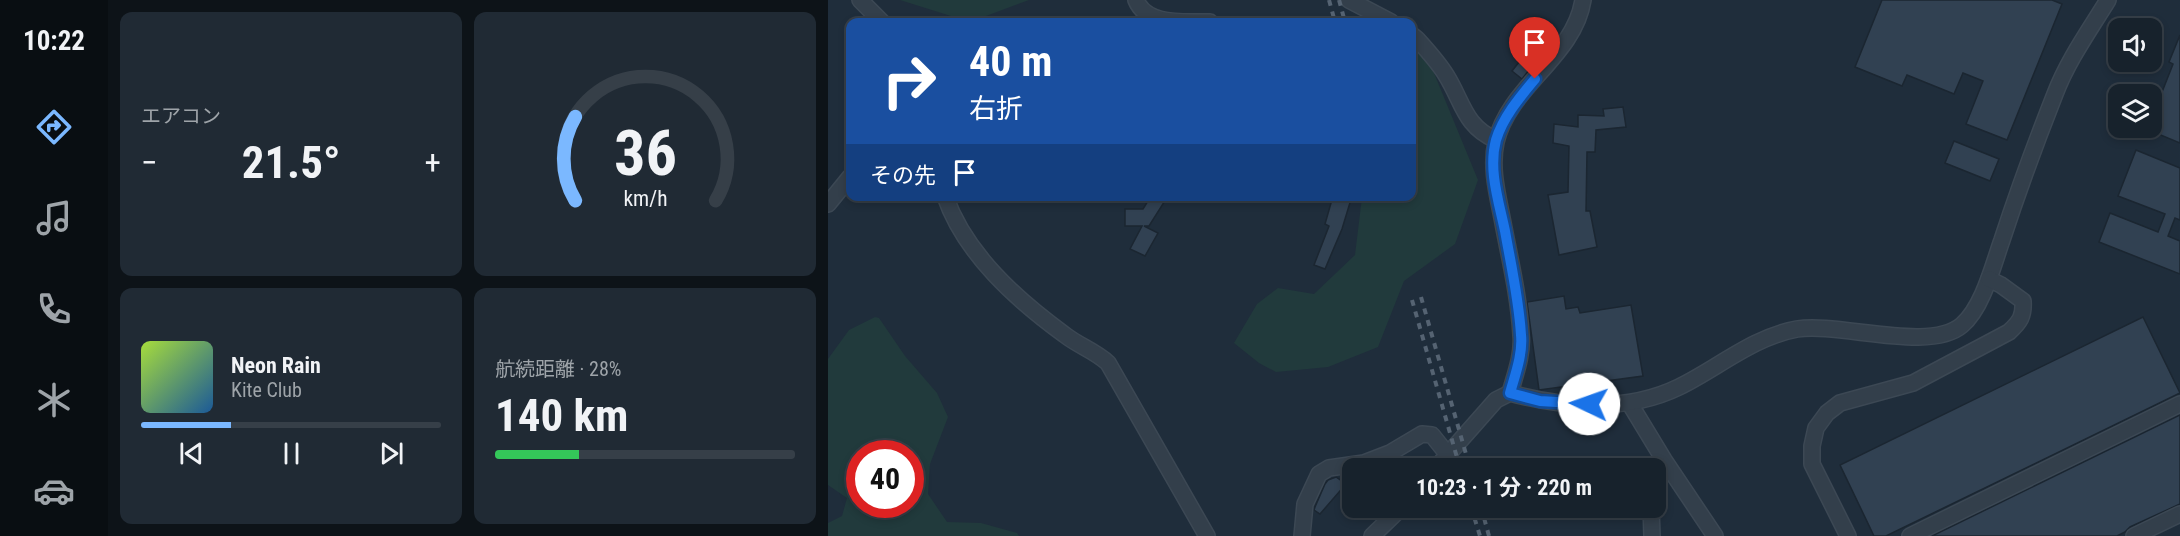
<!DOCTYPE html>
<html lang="ja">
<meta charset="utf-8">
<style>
:root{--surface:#17222c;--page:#202a34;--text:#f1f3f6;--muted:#9ea4a9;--line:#363f48;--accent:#7bb8ff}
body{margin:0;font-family:"Roboto Condensed","Noto Sans JP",sans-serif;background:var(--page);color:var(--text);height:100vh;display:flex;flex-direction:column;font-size:22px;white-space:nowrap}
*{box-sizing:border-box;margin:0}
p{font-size:20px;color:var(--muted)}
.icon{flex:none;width:33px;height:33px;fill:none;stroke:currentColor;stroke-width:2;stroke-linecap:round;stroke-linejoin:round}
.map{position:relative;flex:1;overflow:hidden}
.sheet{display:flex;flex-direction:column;gap:12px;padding:12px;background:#0d1318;width:720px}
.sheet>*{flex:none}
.top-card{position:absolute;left:18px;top:18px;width:570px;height:183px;border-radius:12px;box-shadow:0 3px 9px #0003,0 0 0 2px var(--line);background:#1a4fa0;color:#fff;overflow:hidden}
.buttons{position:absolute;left:1280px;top:18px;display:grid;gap:12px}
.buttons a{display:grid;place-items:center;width:54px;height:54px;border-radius:12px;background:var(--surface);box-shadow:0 3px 9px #0003,0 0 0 2px var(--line);font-size:30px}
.speed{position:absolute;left:18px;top:440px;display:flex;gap:12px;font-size:30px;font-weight:700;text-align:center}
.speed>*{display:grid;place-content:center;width:78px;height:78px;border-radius:50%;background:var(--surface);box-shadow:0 3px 9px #0003,0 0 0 2px var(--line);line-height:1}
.speed .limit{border:9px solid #d22;background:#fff;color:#111}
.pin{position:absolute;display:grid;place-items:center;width:51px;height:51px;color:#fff;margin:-62px -26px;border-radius:50% 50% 50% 0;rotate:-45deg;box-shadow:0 0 6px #0007}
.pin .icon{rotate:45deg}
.me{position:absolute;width:66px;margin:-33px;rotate:273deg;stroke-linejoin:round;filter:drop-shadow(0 0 4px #0008)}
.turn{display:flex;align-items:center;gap:21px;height:126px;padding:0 24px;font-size:27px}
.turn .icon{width:78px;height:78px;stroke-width:2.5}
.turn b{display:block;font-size:42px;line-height:51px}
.then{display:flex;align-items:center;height:57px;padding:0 24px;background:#0003;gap:12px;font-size:22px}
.big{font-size:45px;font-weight:700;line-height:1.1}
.sheet .tile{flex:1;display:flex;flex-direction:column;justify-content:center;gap:9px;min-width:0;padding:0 21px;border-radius:12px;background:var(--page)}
.sheet .dial{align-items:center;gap:0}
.dial svg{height:156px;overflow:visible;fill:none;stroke:var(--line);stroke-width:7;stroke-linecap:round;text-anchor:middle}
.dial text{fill:var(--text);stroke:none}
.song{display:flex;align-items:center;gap:18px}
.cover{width:72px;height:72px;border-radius:9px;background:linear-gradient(135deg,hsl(80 70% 55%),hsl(210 70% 35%))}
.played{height:6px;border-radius:3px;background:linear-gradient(90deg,var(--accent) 30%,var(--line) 30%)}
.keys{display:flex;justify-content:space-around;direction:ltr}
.heat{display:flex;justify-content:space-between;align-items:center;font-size:33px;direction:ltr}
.charge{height:9px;border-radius:4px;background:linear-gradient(90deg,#34c759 28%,var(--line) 0)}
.sheet .tiles{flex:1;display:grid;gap:12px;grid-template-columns:repeat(2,1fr)}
.trip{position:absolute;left:514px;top:458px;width:324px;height:60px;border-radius:12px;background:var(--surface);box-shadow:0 3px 9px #0003,0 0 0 2px var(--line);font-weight:700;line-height:60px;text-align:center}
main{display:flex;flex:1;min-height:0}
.dock{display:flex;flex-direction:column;width:108px;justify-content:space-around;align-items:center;background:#090e12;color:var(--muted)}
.dock .icon{width:42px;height:42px}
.dock .current{color:var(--accent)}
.dock b{font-size:27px;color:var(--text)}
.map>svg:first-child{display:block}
.green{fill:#213a3c;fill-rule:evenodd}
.building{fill:#314152;stroke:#1b2631;stroke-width:1.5}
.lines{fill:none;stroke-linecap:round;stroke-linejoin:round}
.minor-casing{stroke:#3c4854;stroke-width:18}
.minor{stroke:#333f4b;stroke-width:15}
.rail{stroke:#556372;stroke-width:4;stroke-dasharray:6 6;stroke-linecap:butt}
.route-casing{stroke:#114b97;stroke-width:15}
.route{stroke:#1a73e8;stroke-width:10}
</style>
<main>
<nav class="dock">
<b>10:22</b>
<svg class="icon current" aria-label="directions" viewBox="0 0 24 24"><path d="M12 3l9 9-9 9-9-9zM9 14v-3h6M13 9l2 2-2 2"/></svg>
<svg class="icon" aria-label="music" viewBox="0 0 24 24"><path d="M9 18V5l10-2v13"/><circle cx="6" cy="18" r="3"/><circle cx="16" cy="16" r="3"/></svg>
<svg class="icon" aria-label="phone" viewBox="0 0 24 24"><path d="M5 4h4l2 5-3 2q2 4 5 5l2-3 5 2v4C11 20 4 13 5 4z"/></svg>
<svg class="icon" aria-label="climate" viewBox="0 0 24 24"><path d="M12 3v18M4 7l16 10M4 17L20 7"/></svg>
<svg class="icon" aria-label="car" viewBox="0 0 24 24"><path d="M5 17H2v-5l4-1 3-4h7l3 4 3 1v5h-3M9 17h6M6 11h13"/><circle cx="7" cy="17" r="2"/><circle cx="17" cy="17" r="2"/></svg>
</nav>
<section class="sheet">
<div class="tiles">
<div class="tile"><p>エアコン</p>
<div class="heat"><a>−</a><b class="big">21.5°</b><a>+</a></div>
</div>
<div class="tile dial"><svg viewBox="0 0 100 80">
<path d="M14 69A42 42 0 1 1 86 69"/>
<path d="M14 69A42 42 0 0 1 14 26" stroke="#7bb8ff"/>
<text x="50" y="56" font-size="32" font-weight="700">36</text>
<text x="50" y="72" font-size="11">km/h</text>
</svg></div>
<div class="tile">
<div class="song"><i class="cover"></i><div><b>Neon Rain</b><p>Kite Club</p></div></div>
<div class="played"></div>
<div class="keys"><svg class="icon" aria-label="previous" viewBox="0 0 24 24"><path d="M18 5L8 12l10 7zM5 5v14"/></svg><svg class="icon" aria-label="pause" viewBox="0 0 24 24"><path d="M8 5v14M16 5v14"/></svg><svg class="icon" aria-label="next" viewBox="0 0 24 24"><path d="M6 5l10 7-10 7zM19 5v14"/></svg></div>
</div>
<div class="tile"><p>航続距離 · 28%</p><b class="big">140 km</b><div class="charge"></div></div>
</div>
</section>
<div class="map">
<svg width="1352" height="536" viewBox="0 0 1352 536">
<rect width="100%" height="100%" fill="#1f2d3b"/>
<g class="green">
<polygon points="72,0 201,0 142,22"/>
<polygon points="584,49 599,56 650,180 627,244 576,281 550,347 500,367 448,372 431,363 406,343 429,304 450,288 486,294 527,255 534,197 584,196"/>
<path d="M47,317L51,318L77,356L109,393L120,417L102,464L100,494L119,522L153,523L189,533L191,536H0V523L14,516L19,498L0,485V359L21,330ZM32,453H82V504H32Z"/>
</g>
<g class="building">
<polygon points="1054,0 1224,0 1234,4 1179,140 1138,124 1155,81 1135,73 1126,94 1079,75 1074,86 1027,67"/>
<polygon points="1352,35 1352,143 1323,131 1323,120 1345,64 1341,62"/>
<polygon points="699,52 709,60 694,79 684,71"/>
<polygon points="795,107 798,127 768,130 767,152 759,152 758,211 762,211 769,247 731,255 720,195 740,192 741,146 725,143 726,124 750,127 750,115 776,116 775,109"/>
<polygon points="1126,141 1171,159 1162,181 1117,163"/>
<polygon points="1308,150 1352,168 1352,220 1347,218 1340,236 1352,241 1352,274 1271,242 1282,213 1330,232 1337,214 1290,196"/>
<polygon points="323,196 340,196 321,226 316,226 330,233 317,256 302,249 314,226 297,226 297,209 315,209"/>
<polygon points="505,196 524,196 514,229 497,269 486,265 501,226 497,224"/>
<polygon points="736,296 738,309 750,307 752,313 803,305 815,376 711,390 699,302"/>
<polygon points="1315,317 1352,393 1058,536 1046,536 1012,465"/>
<polygon points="1352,415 1352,504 1302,527 1297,532 1289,536 1104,536"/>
<polygon points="508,477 518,484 492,514 486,510 487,507 497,484 500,480"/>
</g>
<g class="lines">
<g class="minor-casing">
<g id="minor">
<polyline points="32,0 54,22"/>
<path d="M308,0C319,27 358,21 382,22"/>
<polyline points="521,0 563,22"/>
<path d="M584,35L589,39C599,50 610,62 618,75C635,102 636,126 668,140"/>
<path d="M117,196C137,254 189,300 237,335C251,346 267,351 280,363L379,536"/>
<polyline points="0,204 22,177"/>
<path d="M682,393C687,375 695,354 693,335C691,297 682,260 675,223C670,196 662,169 668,142C681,86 746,57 755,0"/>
<polyline points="802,404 836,460 887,536"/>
<path d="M608,468L668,400L682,393C736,408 800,412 851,387C890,368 925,337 969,329C1011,322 1102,353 1134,325C1155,307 1165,265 1174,240C1190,191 1208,142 1227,94C1240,60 1261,31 1280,0"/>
<polyline points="823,507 824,536"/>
<polyline points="474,536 477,504 491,474 501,468 536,463 562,453 594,434 604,435 620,455"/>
<polyline points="544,536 574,507"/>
<path d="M1020,536L984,464V446L988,428L999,413L1012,403L1085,383L1181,332C1192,322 1196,316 1195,301L1173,285L1161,279"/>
<polyline points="1082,536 1352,404"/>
<polyline points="1306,536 1352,514"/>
</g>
</g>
<use href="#minor" class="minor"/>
<g class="rail">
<polyline points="501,0 507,22"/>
<polyline points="511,0 517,22"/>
<polyline points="593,297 642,468"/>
<polyline points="584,300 632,468"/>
<polyline points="643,507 652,536"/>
<polyline points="653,507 661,536"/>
</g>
</g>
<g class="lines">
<g class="route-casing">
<path id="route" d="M707,79C692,97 675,117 668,140C660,170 671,202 677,231C683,265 691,300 693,335C695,354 687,375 682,393L712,401L761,404"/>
</g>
<use href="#route" class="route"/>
</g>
</svg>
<div class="buttons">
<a><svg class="icon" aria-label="sound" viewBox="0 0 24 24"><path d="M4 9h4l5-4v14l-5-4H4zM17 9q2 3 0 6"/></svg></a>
<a><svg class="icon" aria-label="layers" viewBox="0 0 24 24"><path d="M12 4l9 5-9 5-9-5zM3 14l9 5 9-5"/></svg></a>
</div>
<div class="speed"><div class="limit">40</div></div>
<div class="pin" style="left:707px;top:79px;background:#d93025"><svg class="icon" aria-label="arrive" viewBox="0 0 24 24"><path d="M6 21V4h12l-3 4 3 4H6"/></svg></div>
<svg class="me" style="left:761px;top:404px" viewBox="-20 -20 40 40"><circle r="19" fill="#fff"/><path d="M0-13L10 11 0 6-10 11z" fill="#1a73e8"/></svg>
<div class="trip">10:23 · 1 分 · 220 m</div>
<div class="top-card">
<div class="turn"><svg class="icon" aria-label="right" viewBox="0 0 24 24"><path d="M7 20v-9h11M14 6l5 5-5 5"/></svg><div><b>40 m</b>右折</div></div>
<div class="then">その先<svg class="icon" aria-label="arrive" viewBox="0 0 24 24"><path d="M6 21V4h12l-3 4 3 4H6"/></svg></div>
</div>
</div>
</main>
